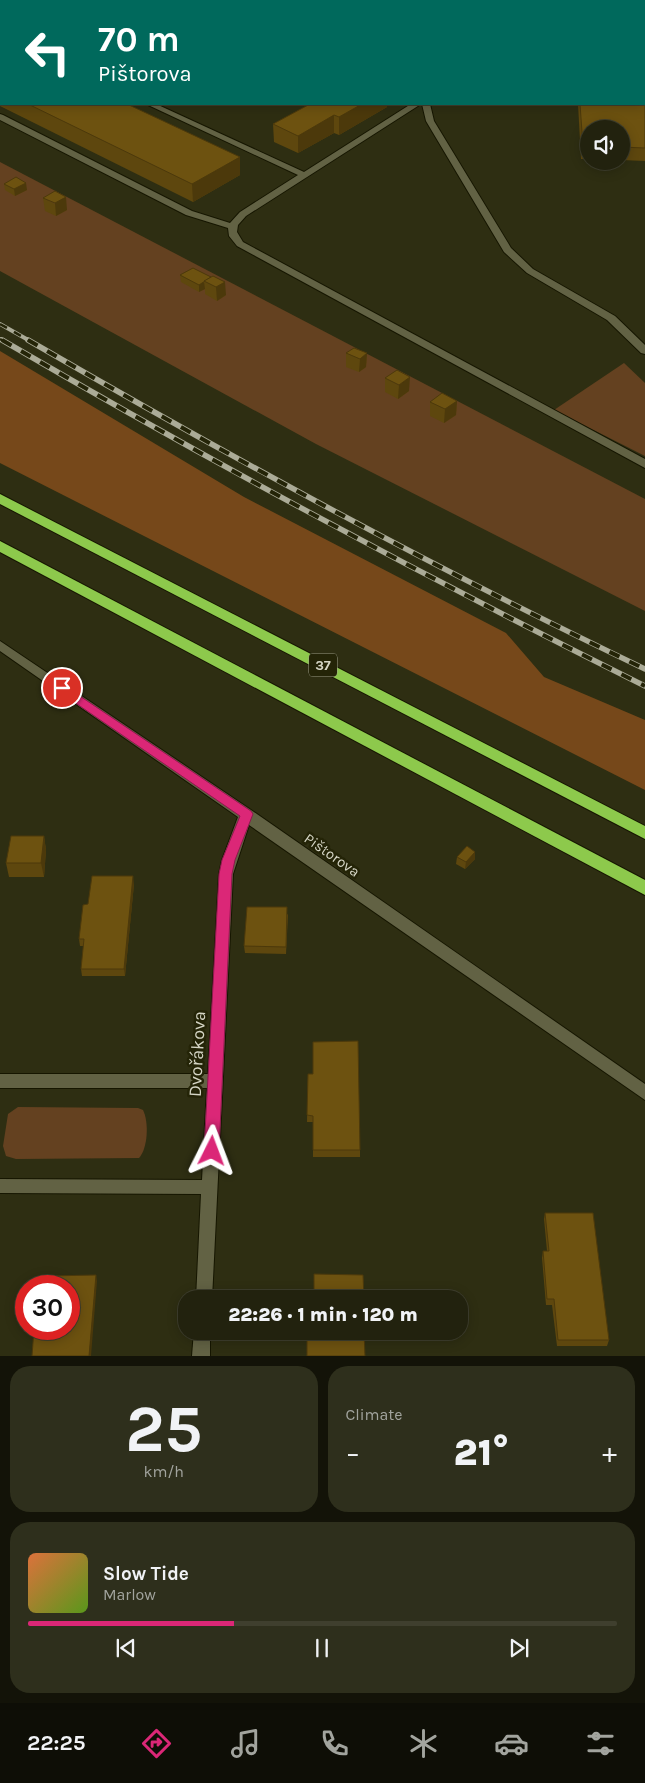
<!DOCTYPE html>
<meta charset="utf-8">
<style>
:root{--surface:#22220e;--page:#2e2f1c;--text:#f1f3f6;--muted:#a2a49e;--line:#3f3f2e;--accent:#db2777}
body{margin:0;font-family:Karla,sans-serif;background:var(--page);color:var(--text);height:100vh;display:flex;flex-direction:column;font-size:19px;white-space:nowrap}
*{box-sizing:border-box;margin:0}
p{font-size:16px;color:var(--muted)}
.icon{flex:none;width:28px;height:28px;fill:none;stroke:currentColor;stroke-width:2;stroke-linecap:round;stroke-linejoin:round}
.map{position:relative;height:1356px;overflow:hidden}
.panel{display:flex;flex-direction:column;gap:10px;padding:10px;background:#131308;flex:1}
.panel>*{flex:none}
.banner{position:absolute;left:0px;top:0px;width:645px;height:105px;box-shadow:0 2px 12px #0003,0 0 0 1px var(--line);background:#00695c;color:#fff;overflow:hidden}
.controls{position:absolute;left:580px;top:120px;display:grid;gap:10px}
.controls a{display:grid;place-items:center;width:50px;height:50px;border-radius:50%;background:var(--surface);box-shadow:0 2px 12px #0003,0 0 0 1px var(--line);font-size:25px}
.speed{position:absolute;left:15px;top:1275px;display:flex;gap:10px;font-size:25px;font-weight:700;text-align:center}
.speed>*{display:grid;place-content:center;width:65px;height:65px;border-radius:50%;background:var(--surface);box-shadow:0 2px 12px #0003,0 0 0 1px var(--line);line-height:1}
.speed .limit{border:8px solid #d22;background:#fff;color:#111}
.pin{position:absolute;display:grid;place-items:center;width:42px;height:42px;color:#fff;margin:-21px;border:2px solid #fff;border-radius:50%;box-shadow:0 1px 5px #0007}
.me{position:absolute;width:55px;margin:-28px;rotate:3deg;stroke-linejoin:round;filter:drop-shadow(0 0 4px #0008)}
.turn{display:flex;align-items:center;gap:18px;height:105px;padding:0 15px;font-size:22px}
.turn .icon{width:65px;height:65px;stroke-width:2.5}
.turn b{display:block;font-size:35px;line-height:42px}
.big{font-size:38px;font-weight:800;line-height:1.1}
.panel .tile{flex:1;display:flex;flex-direction:column;justify-content:center;gap:8px;min-width:0;padding:0 18px;border-radius:20px;background:var(--page)}
.panel .dial{align-items:center;gap:0}
.dial b{font-size:65px;line-height:1}
.song{display:flex;align-items:center;gap:15px}
.cover{width:60px;height:60px;border-radius:8px;background:linear-gradient(135deg,hsl(20 70% 55%),hsl(90 70% 35%))}
.played{height:5px;border-radius:2px;background:linear-gradient(90deg,var(--accent) 35%,var(--line) 35%)}
.keys{display:flex;justify-content:space-around;direction:ltr}
.heat{display:flex;justify-content:space-between;align-items:center;font-size:28px;direction:ltr}
.panel .tiles{flex:1;display:grid;gap:10px;grid-template-columns:1fr 1fr}
.tile:last-child{grid-column:span 2}
.trip{position:absolute;left:178px;top:1290px;width:290px;height:50px;border-radius:20px;background:var(--surface);box-shadow:0 2px 12px #0003,0 0 0 1px var(--line);font-weight:800;line-height:50px;text-align:center}
.dock{display:flex;height:80px;justify-content:space-around;align-items:center;background:#0e0e06;color:var(--muted)}
.dock .icon{width:35px;height:35px}
.dock .current{color:var(--accent)}
.dock b{font-size:22px;color:var(--text)}
.map>svg:first-child{display:block}
.green{fill:#644120}
.forest{fill:#76481a}
.lines{fill:none;stroke-linecap:round;stroke-linejoin:round}
.lane-casing{stroke:#161600;stroke-width:2}
.street-casing{stroke:#161600;stroke-width:2}
.highway-casing{stroke:#161600;stroke-width:2}
.lane{fill:#626244;fill-rule:evenodd}
.street{fill:#626244;fill-rule:evenodd}
.highway{fill:#8dc94c;fill-rule:evenodd}
.rail-far1-casing{stroke:#abab97;stroke-width:4}
.rail-casing{stroke:#abab97;stroke-width:5.5}
.rail-far1{stroke:#242407;stroke-width:2.5;stroke-dasharray:8;stroke-linecap:butt}
.rail{stroke:#242407;stroke-width:4;stroke-dasharray:11;stroke-linecap:butt}
.wall{fill:#5e470e}
.shaded-wall{fill:#4c390b}
.building{fill:#6d5210;stroke:#4c390b}
.route{fill:#db2777;stroke:#8e194d}
.labels{text-anchor:middle;dominant-baseline:central;stroke-width:5;stroke-linejoin:round;paint-order:stroke}
.shield{fill:#242407;stroke:#a0a08c;stroke-width:1}
.shield-label{font-size:14px;font-weight:bold;fill:#d5d5c5}
.street-label{font-size:15px;fill:#d5d5c5;stroke:#242407}
.near-street-label{font-size:18px;fill:#d5d5c5;stroke:#242407}
</style>
<div class="map">
<svg width="645" height="1356" viewBox="0 0 645 1356">
<rect width="100%" height="100%" fill="#2e2e12"/>
<g class="green">
<polygon points="0,162 645,499 645,611 316,444 0,271"/>
<polygon points="624,363 645,383 645,456 554,410"/>
<path d="M18,1107L138,1108L143,1110C149,1122 148,1148 139,1158L16,1159L6,1156L3,1146L8,1114Z"/>
</g>
<polygon class="forest" points="0,351 244,497 506,633 544,677 645,720 645,790 0,463"/>
<g class="lines">
<g class="lane-casing">
<g id="lane">
<rect x="428" y="0" width="8" height="1"/>
<rect x="0" y="33" width="1" height="4"/>
<rect x="644" y="50" width="1" height="4"/>
<polygon points="146,104 156,104 304,172 411,104 421,104 246,216 238,225 237,232 243,242 645,459 645,468 237,246 229,236 228,228 186,215 0,120 0,114 3,115 192,211 230,223 240,212 298,175"/>
<polygon points="422,104 430,104 434,121 511,248 533,269 615,316 645,345 645,354 641,353 607,320 527,273 504,252 426,121"/>
</g>
</g>
<g class="street-casing">
<g id="street">
<polygon points="0,641 251,810 645,1084 645,1100 249,825 233,874 212,1299 196,1299 201,1194 0,1193 0,1179 202,1180 207,1088 0,1088 0,1074 208,1074 219,874 222,860 238,817 0,651"/>
<polygon points="194,1331 210,1331 210,1356 192,1356"/>
</g>
</g>
<g class="highway-casing">
<g id="highway">
<polygon points="0,494 645,826 645,839 0,504"/>
<polygon points="0,541 645,880 645,895 0,552"/>
</g>
</g>
<use href="#lane" class="lane"/>
<use href="#street" class="street"/>
<use href="#highway" class="highway"/>
<g class="rail-far1-casing">
<g id="rail-far1">
<polyline points="0,324 30,341"/>
<polyline points="0,339 4,341"/>
</g>
</g>
<g class="rail-casing">
<g id="rail">
<path d="M2,340C213,463 427,578 645,686"/>
<path d="M28,340C230,457 434,568 645,669"/>
</g>
</g>
<use href="#rail-far1" class="rail-far1"/>
<use href="#rail" class="rail"/>
</g>
<g class="wall">
<polygon points="0,0 35,0 38,1 1,1 1,16 0,15"/>
<polygon points="240,0 301,0 304,1 240,1"/>
<rect x="565" y="0" width="28" height="1"/>
<rect x="644" y="14" width="1" height="28"/>
<polygon points="0,44 1,44 1,104 127,104 240,175 193,202 0,106"/>
<polygon points="645,62 645,161 621,160 621,129 589,129 589,159 581,159 578,104 644,104"/>
<polygon points="310,104 387,104 387,107 339,135 334,133 298,153 274,142 273,124"/>
<polygon points="4,184 27,190 15,196 5,190"/>
<polygon points="43,198 67,210 56,216 45,211"/>
<polygon points="193,268 226,295 217,301 205,294 205,289 199,292 181,282 180,275"/>
<polygon points="346,353 367,353 366,367 359,372 346,367"/>
<polygon points="385,378 409,391 398,399 385,392"/>
<polygon points="457,401 456,415 444,423 430,416 430,402"/>
<polygon points="44,836 46,850 44,877 9,877 6,863"/>
<polygon points="475,852 475,859 465,869 456,864 457,857"/>
<polygon points="134,884 125,976 82,976 81,969 84,946 80,946 79,939 88,904"/>
<polygon points="288,914 286,954 245,953 244,946"/>
<polygon points="308,1074 360,1150 360,1157 313,1157 313,1122 307,1122"/>
<polygon points="545,1213 609,1340 607,1346 557,1346 552,1305 546,1305 542,1258 543,1251 547,1251 544,1219"/>
</g>
<g class="shaded-wall">
<polygon points="362,104 387,104 387,107 339,135 339,117"/>
<polygon points="334,115 334,133 298,153 298,136"/>
<polygon points="240,157 240,175 193,202 192,184"/>
<polygon points="26,183 27,190 15,196 14,189"/>
<polygon points="66,197 67,210 56,216 55,203"/>
<polygon points="204,282 205,289 199,292 199,285"/>
<polygon points="225,282 226,295 217,301 216,287"/>
<polygon points="367,353 366,367 359,372 360,359"/>
<polygon points="410,377 409,391 398,399 399,385"/>
<polygon points="457,401 456,415 444,423 445,409"/>
<polygon points="44,836 46,850 44,877 41,863"/>
<polygon points="475,852 475,859 465,869 466,862"/>
<polygon points="133,876 134,884 125,976 124,969"/>
<polygon points="96,1275 97,1281 91,1356 89,1356"/>
</g>
<g class="building">
<polygon points="2,0 35,0 38,1 4,1"/>
<polygon points="250,0 301,0 304,1 248,1"/>
<rect x="644" y="14" width="1" height="15"/>
<rect x="0" y="44" width="1" height="46"/>
<polygon points="644,62 645,62 645,148 621,147 621,129 589,129 589,146 583,146 580,104 644,104"/>
<polygon points="28,104 127,104 240,157 192,184"/>
<polygon points="310,104 362,104 339,117 334,115 298,136 273,124"/>
<polygon points="16,177 26,183 14,189 4,184"/>
<polygon points="55,191 66,197 55,203 43,198"/>
<polygon points="193,268 211,277 199,285 180,275"/>
<polygon points="213,276 225,282 216,287 204,281"/>
<polygon points="354,348 367,353 360,359 346,353"/>
<polygon points="397,370 410,377 399,385 385,378"/>
<polygon points="442,393 457,401 445,409 430,402"/>
<polygon points="11,836 44,836 41,863 6,863"/>
<polygon points="467,846 475,852 466,862 457,857"/>
<polygon points="92,876 133,876 124,969 81,969 84,939 79,939 83,905 88,904"/>
<polygon points="247,907 287,907 286,947 244,946"/>
<polygon points="358,1041 360,1150 313,1150 313,1116 307,1115 308,1074 313,1074 313,1042"/>
<polygon points="545,1213 593,1213 609,1340 558,1340 554,1299 547,1299 543,1251 549,1251"/>
<polygon points="314,1274 363,1275 364,1299 314,1299"/>
<polygon points="96,1275 89,1356 32,1356 34,1329 69,1329 69,1286 45,1286 46,1276"/>
<polygon points="307,1331 364,1331 365,1356 307,1356"/>
</g>
<polygon class="route" points="62,684 251,811 253,814 235,860 232,874 219,1151 217,1156 212,1158 207,1156 204,1151 219,874 222,860 240,816 58,691 57,688 58,685"/>
<g class="labels">
<rect class="shield" x="309" y="653.5" width="28" height="23" rx="4"/>
<g class="shield-label">
<text x="323" y="665">37</text>
</g>
<g class="street-label">
<text transform="translate(332 855) rotate(35)">Pištorova</text>
</g>
<g class="near-street-label">
<text transform="translate(197 1054) rotate(-87)">Dvořákova</text>
</g>
</g>
</svg>
<div class="controls">
<a><svg class="icon" aria-label="sound" viewBox="0 0 24 24"><path d="M4 9h4l5-4v14l-5-4H4zM17 9q2 3 0 6"/></svg></a>
</div>
<div class="speed"><div class="limit">30</div></div>
<div class="pin" style="left:62px;top:688px;background:#d93025"><svg class="icon" aria-label="arrive" viewBox="0 0 24 24"><path d="M6 21V4h12l-3 4 3 4H6"/></svg></div>
<svg class="me" style="left:212px;top:1151px" viewBox="-20 -20 40 40"><path d="M0-17L14 15 0 8-14 15z" fill="#db2777" stroke="#fff" stroke-width="4"/></svg>
<div class="trip">22:26 · 1 min · 120 m</div>
<div class="banner">
<div class="turn"><svg class="icon" aria-label="left" viewBox="0 0 24 24"><path d="M17 20v-9H6M10 6l-5 5 5 5"/></svg><div><b>70 m</b>Pištorova</div></div>
</div>
</div>
<section class="panel">
<div class="tiles">
<div class="tile dial"><b>25</b><p>km/h</p></div>
<div class="tile"><p>Climate</p>
<div class="heat"><a>−</a><b class="big">21°</b><a>+</a></div>
</div>
<div class="tile">
<div class="song"><i class="cover"></i><div><b>Slow Tide</b><p>Marlow</p></div></div>
<div class="played"></div>
<div class="keys"><svg class="icon" aria-label="previous" viewBox="0 0 24 24"><path d="M18 5L8 12l10 7zM5 5v14"/></svg><svg class="icon" aria-label="pause" viewBox="0 0 24 24"><path d="M8 5v14M16 5v14"/></svg><svg class="icon" aria-label="next" viewBox="0 0 24 24"><path d="M6 5l10 7-10 7zM19 5v14"/></svg></div>
</div>
</div>
</section>
<nav class="dock">
<b>22:25</b>
<svg class="icon current" aria-label="directions" viewBox="0 0 24 24"><path d="M12 3l9 9-9 9-9-9zM9 14v-3h6M13 9l2 2-2 2"/></svg>
<svg class="icon" aria-label="music" viewBox="0 0 24 24"><path d="M9 18V5l10-2v13"/><circle cx="6" cy="18" r="3"/><circle cx="16" cy="16" r="3"/></svg>
<svg class="icon" aria-label="phone" viewBox="0 0 24 24"><path d="M5 4h4l2 5-3 2q2 4 5 5l2-3 5 2v4C11 20 4 13 5 4z"/></svg>
<svg class="icon" aria-label="climate" viewBox="0 0 24 24"><path d="M12 3v18M4 7l16 10M4 17L20 7"/></svg>
<svg class="icon" aria-label="car" viewBox="0 0 24 24"><path d="M5 17H2v-5l4-1 3-4h7l3 4 3 1v5h-3M9 17h6M6 11h13"/><circle cx="7" cy="17" r="2"/><circle cx="17" cy="17" r="2"/></svg>
<svg class="icon" aria-label="filters" viewBox="0 0 24 24"><path d="M4 7h16M4 17h16"/><circle cx="9" cy="7" r="2"/><circle cx="15" cy="17" r="2"/></svg>
</nav>
